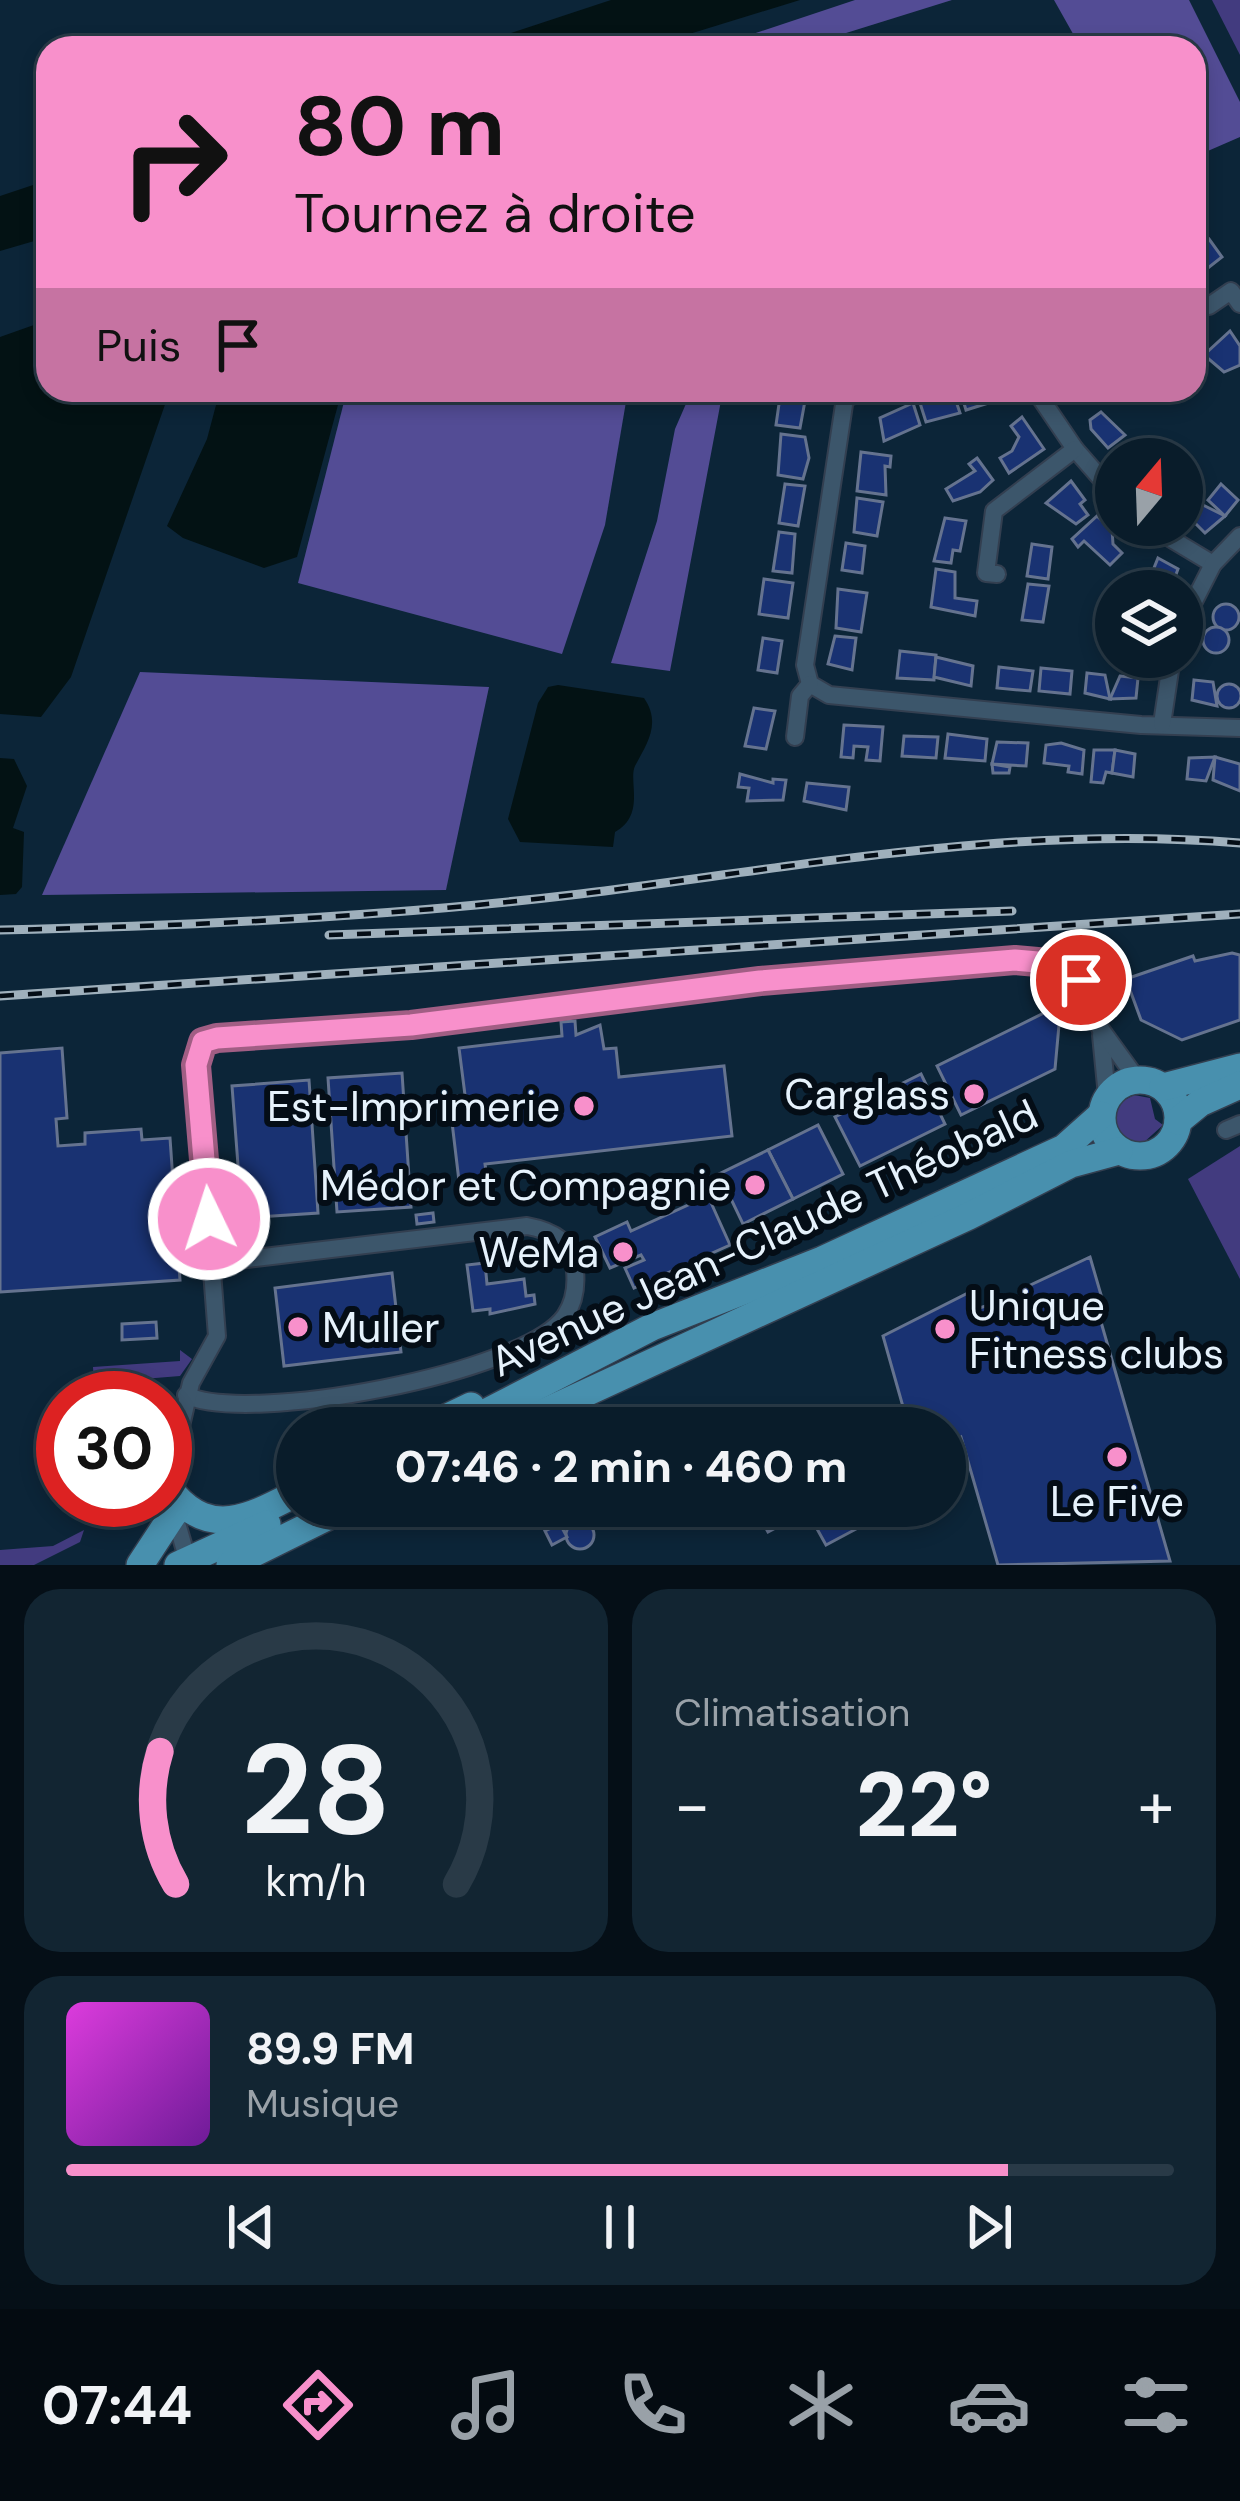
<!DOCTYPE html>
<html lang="fr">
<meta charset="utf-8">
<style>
:root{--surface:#091c2a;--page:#122532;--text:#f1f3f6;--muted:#99a1a8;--line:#293a47;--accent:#f890cb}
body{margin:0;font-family:"DM Sans",sans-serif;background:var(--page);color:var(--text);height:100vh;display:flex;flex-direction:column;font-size:45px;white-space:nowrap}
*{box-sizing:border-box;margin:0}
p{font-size:39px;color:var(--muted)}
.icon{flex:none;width:66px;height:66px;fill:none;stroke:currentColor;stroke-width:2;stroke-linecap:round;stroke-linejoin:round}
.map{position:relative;height:1565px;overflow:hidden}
.sheet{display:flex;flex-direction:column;gap:24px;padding:24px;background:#050f17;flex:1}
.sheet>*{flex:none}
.banner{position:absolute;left:36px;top:36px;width:1170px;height:366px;border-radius:36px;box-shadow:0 6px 18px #0003,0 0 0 3px var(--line);background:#f890cb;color:#111;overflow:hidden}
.needle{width:78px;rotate:19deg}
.fabs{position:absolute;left:1095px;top:438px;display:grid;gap:24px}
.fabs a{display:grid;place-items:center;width:108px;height:108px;border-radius:50%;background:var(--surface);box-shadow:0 6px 18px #0003,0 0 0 3px var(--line);font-size:60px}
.speed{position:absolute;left:36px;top:1371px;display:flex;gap:24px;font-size:60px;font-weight:700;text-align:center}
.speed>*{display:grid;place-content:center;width:156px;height:156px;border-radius:50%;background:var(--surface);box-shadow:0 6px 18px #0003,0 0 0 3px var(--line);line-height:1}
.speed .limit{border:18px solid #d22;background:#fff;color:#111}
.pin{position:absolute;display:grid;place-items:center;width:102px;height:102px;color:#fff;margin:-51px;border:6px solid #fff;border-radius:50%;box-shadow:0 3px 12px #0007}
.me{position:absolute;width:132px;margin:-66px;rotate:356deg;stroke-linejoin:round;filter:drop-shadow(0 0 9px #0008)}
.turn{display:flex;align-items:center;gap:42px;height:252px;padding:0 60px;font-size:54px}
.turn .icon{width:156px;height:156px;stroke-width:2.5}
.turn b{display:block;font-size:84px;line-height:102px}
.then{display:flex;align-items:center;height:114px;padding:0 60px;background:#0003;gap:24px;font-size:45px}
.big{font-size:90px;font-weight:800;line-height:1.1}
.sheet .widget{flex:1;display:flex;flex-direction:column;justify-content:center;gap:18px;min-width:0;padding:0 42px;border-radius:36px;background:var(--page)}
.sheet .dial{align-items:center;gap:0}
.dial svg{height:312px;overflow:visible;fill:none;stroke:var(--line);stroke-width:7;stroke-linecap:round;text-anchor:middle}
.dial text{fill:var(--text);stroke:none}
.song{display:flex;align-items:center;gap:36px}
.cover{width:144px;height:144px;border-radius:18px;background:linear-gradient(135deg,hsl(300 70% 55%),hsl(280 70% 35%))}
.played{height:12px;border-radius:6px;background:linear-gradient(90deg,var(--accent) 85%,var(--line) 85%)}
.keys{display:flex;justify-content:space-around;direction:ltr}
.heat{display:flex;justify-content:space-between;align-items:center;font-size:66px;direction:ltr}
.sheet .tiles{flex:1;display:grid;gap:24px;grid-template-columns:1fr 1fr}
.widget:last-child{grid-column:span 2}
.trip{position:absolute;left:276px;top:1407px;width:690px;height:120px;border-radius:60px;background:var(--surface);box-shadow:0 6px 18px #0003,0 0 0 3px var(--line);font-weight:800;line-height:120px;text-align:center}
.tabs{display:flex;height:192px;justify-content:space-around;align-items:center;background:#040b11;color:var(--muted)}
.tabs .icon{width:84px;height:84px}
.tabs .current{color:var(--accent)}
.tabs b{font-size:54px;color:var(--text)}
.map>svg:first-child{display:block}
.green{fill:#423b7f}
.forest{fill:#534c95}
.water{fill:#031214}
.building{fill:#193272;stroke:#65738f;stroke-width:3}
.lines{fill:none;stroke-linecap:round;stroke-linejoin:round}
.minor-casing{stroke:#333f50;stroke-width:20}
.primary-casing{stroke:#333f50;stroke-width:30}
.minor{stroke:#3c566b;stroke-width:16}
.primary{stroke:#4890ae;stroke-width:27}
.rail-casing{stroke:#9fb0bc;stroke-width:9}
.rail{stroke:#040d16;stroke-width:4.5;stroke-dasharray:14;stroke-linecap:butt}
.route-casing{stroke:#a15e84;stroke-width:30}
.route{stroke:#f890cb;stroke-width:21}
.poi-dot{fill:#f890cb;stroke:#040d16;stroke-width:4.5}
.labels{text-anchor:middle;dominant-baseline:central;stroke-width:12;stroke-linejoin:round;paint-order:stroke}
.poi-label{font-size:42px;fill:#e6f2fc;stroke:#040d16;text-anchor:end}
.street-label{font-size:42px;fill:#e6f2fc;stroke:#040d16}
</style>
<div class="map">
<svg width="1240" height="1565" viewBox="0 0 1240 1565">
<rect width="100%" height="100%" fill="#0c2538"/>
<g class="green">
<polygon points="1212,0 1240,0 1240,55"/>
<polygon points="1134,1095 1150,1098 1155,1119 1163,1125 1142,1144 1124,1139 1114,1123 1119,1103"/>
<polygon points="1240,1146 1240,1279 1188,1179"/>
<polygon points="180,1350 192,1359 180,1376 94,1383 93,1367 180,1361"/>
<polygon points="84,1530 80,1542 34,1565 0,1565 0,1550 53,1546"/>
</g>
<g class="forest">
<polygon points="855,0 952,0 798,48 711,48"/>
<polygon points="1054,0 1189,0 1240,102 1240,137 1194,157 1194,48 1081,48"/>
<polygon points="347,390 628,390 605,525 562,654 298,583"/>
<polygon points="692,390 723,390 670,671 611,663 657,521 675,429"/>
<polygon points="140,672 489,687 446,890 42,895"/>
</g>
<g class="water">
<polygon points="611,0 800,0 644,48 466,48"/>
<polygon points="48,180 48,237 0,251 0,196"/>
<polygon points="48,320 48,390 170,390 71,677 41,717 0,714 0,337"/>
<polygon points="220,390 342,390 297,557 264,568 183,538 167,526 207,439"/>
<path d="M558,685L644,698C662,724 646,745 635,766C628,781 646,815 615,832L613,847L520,842L508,819L538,703L548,687Z"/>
<polygon points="0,758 14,759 27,786 13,828 24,832 22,887 16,894 0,895"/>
</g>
<g class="building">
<polygon points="1209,239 1222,257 1199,275 1194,247"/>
<polygon points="1230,331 1240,346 1240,365 1224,372 1204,355"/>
<polygon points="781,390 807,390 800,428 776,425"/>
<polygon points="960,390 994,390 998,400 966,410"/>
<polygon points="1069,390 1095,390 1081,401"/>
<polygon points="954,395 960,413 926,422 920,403"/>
<polygon points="913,403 920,425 884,441 880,418"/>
<polygon points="1101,412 1125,435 1108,448 1091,429 1090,420"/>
<polygon points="1022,417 1044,449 1009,473 1000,458 1012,451 1019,437 1011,426"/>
<polygon points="781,434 805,437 809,458 803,479 778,475"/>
<polygon points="1132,447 1141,459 1116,459"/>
<polygon points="861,452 891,456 890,467 885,466 886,495 857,491"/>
<polygon points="977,458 993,480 980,492 953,501 946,489 975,471 969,464"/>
<polygon points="1071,481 1085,500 1080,504 1088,515 1076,524 1046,503"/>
<polygon points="785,484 805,486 798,526 779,523"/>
<polygon points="1221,484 1238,500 1225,516 1208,500"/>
<polygon points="857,498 883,502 877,536 854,532"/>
<polygon points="1203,505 1225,516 1205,533 1190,518"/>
<polygon points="1097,516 1112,529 1113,544 1122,553 1110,565 1084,541 1078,547 1072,539"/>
<polygon points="945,518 966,521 960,551 953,550 951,563 934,561"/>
<polygon points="779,532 795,534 792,573 773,571"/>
<polygon points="846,543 865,546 862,573 842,570"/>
<polygon points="1032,544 1052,547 1048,579 1027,576"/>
<polygon points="1158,558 1178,569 1171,588 1150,578"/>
<polygon points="936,569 955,572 955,598 977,601 975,616 931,607"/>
<polygon points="1150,578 1171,588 1169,591 1141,591"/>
<polygon points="764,579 793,583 788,618 759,614"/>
<polygon points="1028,584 1049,586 1043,622 1022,620"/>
<polygon points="838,589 867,593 861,632 836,628"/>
<circle cx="1226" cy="617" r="13"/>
<circle cx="1216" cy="640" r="13"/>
<polygon points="835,636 856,638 852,670 828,664"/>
<polygon points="763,638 782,641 777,673 758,670"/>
<polygon points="900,651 936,655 934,680 897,678"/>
<polygon points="936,657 973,666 971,686 934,677"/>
<polygon points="999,667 1033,671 1030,691 997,688"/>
<polygon points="1041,668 1072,671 1070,694 1039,691"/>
<polygon points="1087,673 1105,675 1110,699 1085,693"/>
<polygon points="1120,676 1138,678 1136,698 1110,699"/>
<polygon points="1194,680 1213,682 1217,706 1192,700"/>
<circle cx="1229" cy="696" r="12"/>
<polygon points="754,708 775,711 766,749 745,746"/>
<polygon points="844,725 883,727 880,761 866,760 868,747 854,746 853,758 841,757"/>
<polygon points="948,734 987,739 985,761 945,758"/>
<polygon points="904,736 938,737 936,758 902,756"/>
<polygon points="997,742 1028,743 1026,766 992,764"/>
<polygon points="1061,743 1084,750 1082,774 1068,772 1069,766 1044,763 1046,745"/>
<polygon points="1094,750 1115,750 1112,773 1106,772 1103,783 1091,782"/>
<polygon points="1115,750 1135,754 1133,777 1112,773"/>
<polygon points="1215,757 1240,764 1240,791 1213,780"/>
<polygon points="1215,757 1206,781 1187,779 1189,758"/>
<polygon points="992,764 1010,767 1009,773 993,773"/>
<polygon points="740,774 773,783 773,779 786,780 783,800 747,801 749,788 738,787"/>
<polygon points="807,783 849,787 846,810 804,801"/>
<polygon points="1232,953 1240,955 1240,1020 1182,1040 1141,1020 1126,979 1193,956 1195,961"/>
<polygon points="1062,1004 1070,1019 1059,1025 1055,1069 961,1115 937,1066"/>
<polygon points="575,1021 576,1035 600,1025 604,1049 616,1048 619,1077 724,1066 732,1136 485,1164 487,1178 459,1181 449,1097 465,1095 459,1048 562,1036 561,1022"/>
<polygon points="62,1048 67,1118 56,1119 58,1146 85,1144 85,1133 141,1129 142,1140 170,1138 180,1280 0,1292 0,1053"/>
<polygon points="402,1073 411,1207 337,1212 328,1078"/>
<polygon points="921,1074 945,1124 860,1166 835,1117"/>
<polygon points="309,1080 318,1213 242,1218 232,1086"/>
<polygon points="818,1125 843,1174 793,1199 768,1150"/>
<polygon points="768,1150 793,1199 743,1224 719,1174"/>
<polygon points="708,1196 730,1245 634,1288 625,1268 644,1260 641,1255 610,1268 595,1237 627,1222 631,1231"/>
<polygon points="433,1213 434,1222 417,1224 416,1215"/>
<polygon points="1090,1257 1106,1312 1099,1315 1170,1561 998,1565 961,1437 945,1447 945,1428 909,1428 883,1336 968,1293 972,1310 1024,1295 1022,1289"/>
<polygon points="485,1263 487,1284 524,1279 526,1296 534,1295 535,1304 490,1314 490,1309 473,1311 467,1265"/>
<polygon points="392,1273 401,1352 284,1366 275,1288"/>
<polygon points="156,1322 157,1338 122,1340 122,1324"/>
<polygon points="595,1506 611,1506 614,1512 601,1519"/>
<polygon points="611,1506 645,1506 648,1512 621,1526"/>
<polygon points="676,1506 708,1506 711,1511 685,1524 677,1518"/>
<polygon points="773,1506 793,1506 798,1516 768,1532 758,1514"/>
<polygon points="848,1509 858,1528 826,1545 816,1527"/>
<circle cx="580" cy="1535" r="14"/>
<polygon points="560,1524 567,1537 552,1545 545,1531"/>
</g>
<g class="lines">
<g class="minor-casing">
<g id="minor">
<polyline points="1209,306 1231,291 1240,304"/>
<polyline points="870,390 845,398 805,665 810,684 829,695 1141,725 1240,728"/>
<polyline points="1035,390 1075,449 1116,496"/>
<polyline points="1148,525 1213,564"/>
<polyline points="997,574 986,573 994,511 1075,449"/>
<polyline points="1182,625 1213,564 1240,536"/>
<polyline points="1162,724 1172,657"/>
<polyline points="795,737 800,696 810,684"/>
<polyline points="1101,1035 1107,1096"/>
<polyline points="1226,1130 1240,1124"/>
<path d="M186,1395C246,1425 524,1374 565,1316C576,1300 577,1281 574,1263C570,1239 549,1230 527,1226L213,1263"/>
<polyline points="188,1561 174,1513 181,1426 191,1383 217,1336 196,1065 203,1042 411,1025 760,981 1034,960 1073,971 1100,1028 1137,1079"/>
</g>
</g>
<g class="primary-casing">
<g id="primary">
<circle cx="1140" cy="1118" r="38"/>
<polyline points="1163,1087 1240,1067"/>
<polyline points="1178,1121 1200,1103 1240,1085"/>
<polyline points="425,1428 471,1406"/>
<polyline points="456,1428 652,1327 822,1260 1064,1148 1101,1115"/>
<polyline points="510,1428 969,1216 1071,1164 1119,1151"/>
<path d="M174,1495C213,1539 252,1516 297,1493"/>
<polyline points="140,1565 174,1513"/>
<polyline points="178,1565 267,1524"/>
<polyline points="230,1565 349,1506"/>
</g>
</g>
<use href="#minor" class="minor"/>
<use href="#primary" class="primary"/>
<g class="rail-casing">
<g id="rail">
<path d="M0,930C194,926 387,917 580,894C798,867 1019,824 1240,843"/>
<polyline points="329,935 1012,911"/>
<polyline points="0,996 1240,914"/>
</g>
</g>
<use href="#rail" class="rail"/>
</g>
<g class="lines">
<g class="route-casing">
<polyline id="route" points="209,1219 196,1065 203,1042 217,1038 411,1025 760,981 1015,960 1060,964 1081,980"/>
</g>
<use href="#route" class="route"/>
</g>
<g class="poi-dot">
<circle cx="974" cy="1094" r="12"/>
<circle cx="584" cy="1106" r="12"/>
<circle cx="755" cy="1185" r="12"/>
<circle cx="623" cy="1252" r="12"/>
<circle cx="298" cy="1327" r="12"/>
<circle cx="945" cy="1329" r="12"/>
<circle cx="1117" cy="1457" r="12"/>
</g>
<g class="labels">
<g class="poi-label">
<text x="950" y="1094">Carglass</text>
<text x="560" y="1106">Est-Imprimerie</text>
<text x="731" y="1185">Médor et Compagnie</text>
<text x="599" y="1252">WeMa</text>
<text x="969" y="1305" text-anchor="start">Unique<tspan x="969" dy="48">Fitness clubs</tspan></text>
<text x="322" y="1327" text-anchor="start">Muller</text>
<text x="1117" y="1501" text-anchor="middle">Le Five</text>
</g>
<g class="street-label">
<text transform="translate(764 1238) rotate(-25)">Avenue Jean-Claude Théobald</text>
</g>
</g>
</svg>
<div class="fabs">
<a><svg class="needle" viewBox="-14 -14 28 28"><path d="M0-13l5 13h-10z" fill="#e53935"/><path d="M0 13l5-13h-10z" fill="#99a1a8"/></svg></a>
<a><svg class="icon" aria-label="layers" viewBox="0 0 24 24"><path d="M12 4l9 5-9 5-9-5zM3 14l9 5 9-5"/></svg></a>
</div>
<div class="speed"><div class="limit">30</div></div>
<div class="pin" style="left:1081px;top:980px;background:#d93025"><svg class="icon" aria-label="arrive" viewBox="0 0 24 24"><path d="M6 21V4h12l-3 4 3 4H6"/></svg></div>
<svg class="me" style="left:209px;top:1219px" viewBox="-20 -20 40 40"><circle r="17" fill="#f890cb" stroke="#fff" stroke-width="3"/><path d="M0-11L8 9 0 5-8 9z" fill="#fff"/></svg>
<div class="trip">07:46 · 2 min · 460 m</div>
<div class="banner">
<div class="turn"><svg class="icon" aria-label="right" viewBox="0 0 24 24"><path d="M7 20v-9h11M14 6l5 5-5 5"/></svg><div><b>80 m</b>Tournez à droite</div></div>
<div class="then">Puis<svg class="icon" aria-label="arrive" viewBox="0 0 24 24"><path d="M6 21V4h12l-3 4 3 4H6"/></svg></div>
</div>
</div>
<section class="sheet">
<div class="tiles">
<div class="widget dial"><svg viewBox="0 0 100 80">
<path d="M14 69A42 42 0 1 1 86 69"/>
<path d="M14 69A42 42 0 0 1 10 35" stroke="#f890cb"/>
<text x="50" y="56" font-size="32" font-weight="700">28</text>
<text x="50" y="72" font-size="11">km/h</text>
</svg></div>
<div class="widget"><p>Climatisation</p>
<div class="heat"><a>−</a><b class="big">22°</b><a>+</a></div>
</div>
<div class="widget">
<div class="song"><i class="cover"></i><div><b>89.9 FM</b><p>Musique</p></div></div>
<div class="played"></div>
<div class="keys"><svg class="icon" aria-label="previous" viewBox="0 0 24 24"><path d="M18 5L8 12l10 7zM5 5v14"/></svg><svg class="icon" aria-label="pause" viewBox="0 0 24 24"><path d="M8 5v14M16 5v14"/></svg><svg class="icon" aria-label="next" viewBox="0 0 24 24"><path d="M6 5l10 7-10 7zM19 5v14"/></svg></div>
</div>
</div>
</section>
<nav class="tabs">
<b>07:44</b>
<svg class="icon current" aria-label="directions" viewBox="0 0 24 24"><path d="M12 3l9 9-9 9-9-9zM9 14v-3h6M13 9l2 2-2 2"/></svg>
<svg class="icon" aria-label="music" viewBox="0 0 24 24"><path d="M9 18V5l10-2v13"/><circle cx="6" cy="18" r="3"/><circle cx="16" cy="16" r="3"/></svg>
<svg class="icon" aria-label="phone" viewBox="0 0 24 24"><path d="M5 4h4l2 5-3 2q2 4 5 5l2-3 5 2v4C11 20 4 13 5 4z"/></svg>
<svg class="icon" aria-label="climate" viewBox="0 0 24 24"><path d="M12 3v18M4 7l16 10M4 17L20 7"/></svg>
<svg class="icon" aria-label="car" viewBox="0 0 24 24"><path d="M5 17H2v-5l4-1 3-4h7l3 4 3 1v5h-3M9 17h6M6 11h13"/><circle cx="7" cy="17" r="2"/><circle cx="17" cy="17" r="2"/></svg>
<svg class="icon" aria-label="filters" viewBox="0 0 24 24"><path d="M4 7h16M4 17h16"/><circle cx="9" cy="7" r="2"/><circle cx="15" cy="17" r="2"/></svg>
</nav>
